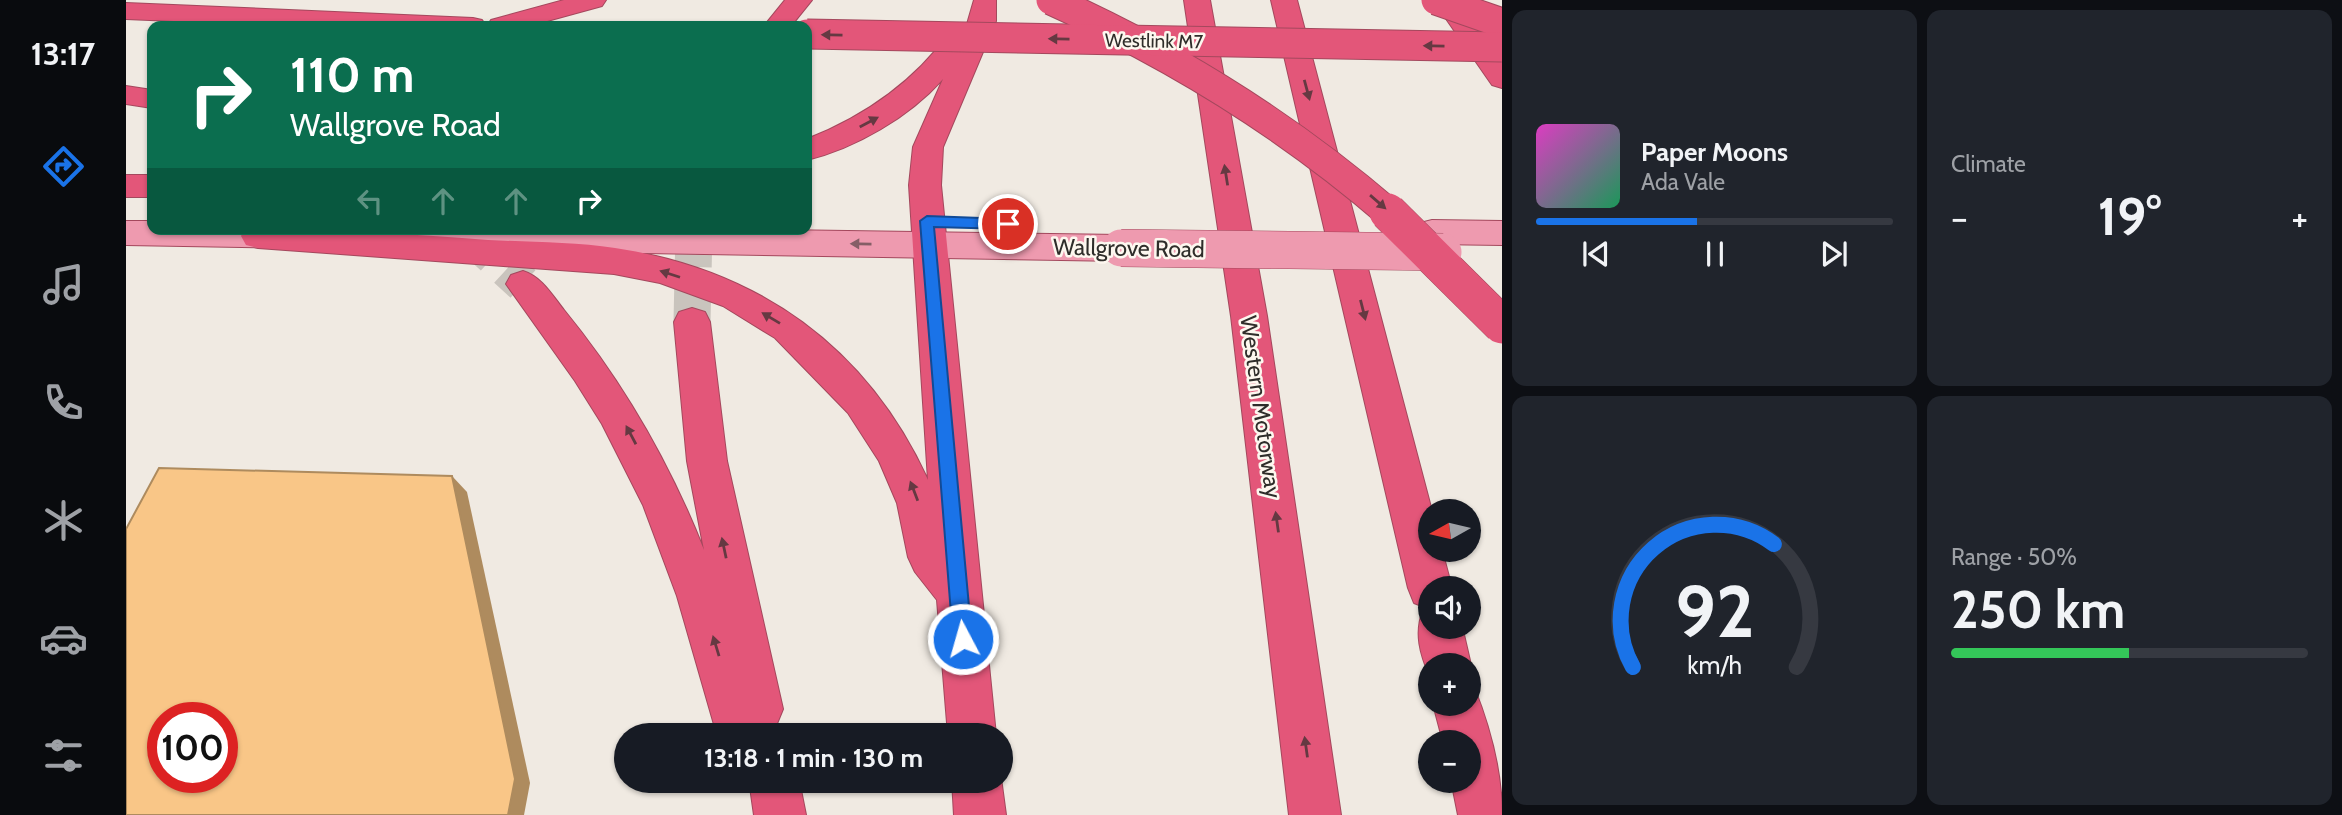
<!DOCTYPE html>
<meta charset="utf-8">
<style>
:root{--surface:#171b24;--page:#20242c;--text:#f1f3f6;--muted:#9ea1a6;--line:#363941;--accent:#1a73e8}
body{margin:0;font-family:Cabin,sans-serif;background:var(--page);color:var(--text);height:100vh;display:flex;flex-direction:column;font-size:26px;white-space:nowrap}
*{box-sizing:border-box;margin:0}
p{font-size:23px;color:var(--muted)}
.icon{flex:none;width:38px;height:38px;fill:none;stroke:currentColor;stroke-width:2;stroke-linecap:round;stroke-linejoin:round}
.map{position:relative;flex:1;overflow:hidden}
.panel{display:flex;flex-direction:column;gap:10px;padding:10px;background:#0d0f14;width:840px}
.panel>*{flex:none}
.guide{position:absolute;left:21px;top:21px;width:665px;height:214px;border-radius:14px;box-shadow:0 2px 5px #0004;background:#0b6e4f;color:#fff;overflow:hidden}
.needle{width:46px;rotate:262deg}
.controls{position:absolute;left:1292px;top:499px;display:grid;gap:14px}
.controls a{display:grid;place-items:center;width:63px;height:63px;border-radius:50%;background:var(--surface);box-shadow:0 2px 5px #0004;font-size:35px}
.speed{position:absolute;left:21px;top:702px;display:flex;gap:14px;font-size:35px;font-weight:700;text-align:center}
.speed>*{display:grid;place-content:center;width:91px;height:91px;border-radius:50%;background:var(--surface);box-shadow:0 2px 5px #0004;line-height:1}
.speed .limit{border:10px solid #d22;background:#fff;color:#111}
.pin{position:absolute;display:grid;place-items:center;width:60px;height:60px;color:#fff;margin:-30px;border:4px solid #fff;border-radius:50%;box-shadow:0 2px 7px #0007}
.me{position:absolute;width:77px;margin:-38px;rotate:354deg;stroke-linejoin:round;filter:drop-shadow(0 0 5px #0008)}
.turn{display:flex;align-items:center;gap:24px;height:147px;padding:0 28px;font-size:32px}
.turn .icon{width:91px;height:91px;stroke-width:2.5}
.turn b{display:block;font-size:49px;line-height:60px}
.lanes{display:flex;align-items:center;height:66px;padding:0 28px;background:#0003;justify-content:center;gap:35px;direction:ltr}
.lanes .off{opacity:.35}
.big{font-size:52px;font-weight:700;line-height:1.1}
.panel .card{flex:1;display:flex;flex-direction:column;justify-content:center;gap:10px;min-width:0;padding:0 24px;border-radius:14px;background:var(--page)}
.panel .dial{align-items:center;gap:0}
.dial svg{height:182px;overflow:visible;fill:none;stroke:var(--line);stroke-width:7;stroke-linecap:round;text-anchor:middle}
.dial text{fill:var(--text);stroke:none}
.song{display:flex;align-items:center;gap:21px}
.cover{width:84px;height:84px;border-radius:10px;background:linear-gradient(135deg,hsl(310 70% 55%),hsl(150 70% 35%))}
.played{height:7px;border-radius:4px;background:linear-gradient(90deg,var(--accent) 45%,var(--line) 45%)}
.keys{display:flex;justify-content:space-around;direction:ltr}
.heat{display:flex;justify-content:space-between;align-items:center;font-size:38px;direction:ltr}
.charge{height:10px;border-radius:5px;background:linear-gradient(90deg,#34c759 50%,var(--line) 0)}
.panel .tiles{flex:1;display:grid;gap:10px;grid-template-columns:repeat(2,1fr)}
.trip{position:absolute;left:488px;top:723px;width:399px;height:70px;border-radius:35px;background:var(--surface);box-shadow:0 2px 5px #0004;font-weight:700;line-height:70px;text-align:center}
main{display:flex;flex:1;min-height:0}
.tabs{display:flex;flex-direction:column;width:126px;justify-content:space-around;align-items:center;background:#090b0e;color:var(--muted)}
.tabs .icon{width:49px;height:49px}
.tabs .active{color:var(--accent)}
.tabs b{font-size:32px;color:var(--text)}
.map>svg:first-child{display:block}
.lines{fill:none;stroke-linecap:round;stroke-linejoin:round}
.highway-tunnel{stroke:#c9c4bd;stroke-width:37;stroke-dasharray:37 18;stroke-linecap:butt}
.major-casing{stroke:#a4485d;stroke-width:2}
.highway-casing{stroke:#a4485d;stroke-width:2}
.major{fill:#ee9aaf;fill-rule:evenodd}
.highway{fill:#e35679;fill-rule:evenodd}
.major-bridge-casing{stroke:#a4485d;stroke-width:38;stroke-linecap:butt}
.highway-bridge-far1-casing{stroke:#a4485d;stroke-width:31;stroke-linecap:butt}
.highway-bridge-casing{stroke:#a4485d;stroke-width:38;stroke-linecap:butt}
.major-bridge{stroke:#ee9aaf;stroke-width:37}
.highway-bridge-far1{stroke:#e35679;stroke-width:29}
.highway-bridge{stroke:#e35679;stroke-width:37}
.shaded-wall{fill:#ae8b5e}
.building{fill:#f9c687;stroke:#ae8b5e;stroke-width:2;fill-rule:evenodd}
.oneway{fill:#653942}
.oneway2{fill:#855e66}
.route{fill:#1a73e8;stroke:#114b97;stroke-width:2}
.labels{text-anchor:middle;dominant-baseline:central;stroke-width:5;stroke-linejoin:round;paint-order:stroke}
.far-street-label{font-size:19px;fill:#2f2d2a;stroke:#fdf7ef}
.street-label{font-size:23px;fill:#2f2d2a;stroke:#fdf7ef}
</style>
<main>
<nav class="tabs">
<b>13:17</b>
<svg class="icon active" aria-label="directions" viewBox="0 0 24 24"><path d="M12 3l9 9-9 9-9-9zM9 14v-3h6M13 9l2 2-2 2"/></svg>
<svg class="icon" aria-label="music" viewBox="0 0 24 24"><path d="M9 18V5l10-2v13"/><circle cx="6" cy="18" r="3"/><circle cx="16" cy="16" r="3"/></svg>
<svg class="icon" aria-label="phone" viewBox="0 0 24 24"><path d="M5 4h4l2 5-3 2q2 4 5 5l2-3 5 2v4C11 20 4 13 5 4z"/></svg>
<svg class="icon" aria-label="climate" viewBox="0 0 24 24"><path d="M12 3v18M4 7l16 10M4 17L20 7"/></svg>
<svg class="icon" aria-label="car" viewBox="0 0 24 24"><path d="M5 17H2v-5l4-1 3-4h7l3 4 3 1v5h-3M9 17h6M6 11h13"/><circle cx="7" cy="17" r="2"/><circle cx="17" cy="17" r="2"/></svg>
<svg class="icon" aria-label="filters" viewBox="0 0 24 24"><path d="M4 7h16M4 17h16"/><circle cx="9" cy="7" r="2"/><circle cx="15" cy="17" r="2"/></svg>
</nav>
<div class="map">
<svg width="1376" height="815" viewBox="0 0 1376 815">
<rect width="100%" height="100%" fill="#f0eae2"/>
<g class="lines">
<g class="highway-tunnel">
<polyline points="340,232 397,284"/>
<polyline points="566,322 568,229"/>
</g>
<g class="major-casing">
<g id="major">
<polygon points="1306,220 1376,221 1376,245 1306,244 1294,241 1289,232 1294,223"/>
<polygon points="0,221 26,221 26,229 179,229 183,236 178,245 166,248 0,245"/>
<polygon points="270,229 585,229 995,235 1007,239 1012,248 1007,257 995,261 282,249 270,246 265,237"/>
</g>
</g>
<g class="highway-casing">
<g id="highway">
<polygon points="438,0 480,0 476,6 403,26 361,26 365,20"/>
<polygon points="659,0 686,0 665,26 638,26"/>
<path d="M848,0H870V21L817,147L815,185L870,735H822L811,600L789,572L782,557L771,503L753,461L722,413L649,338L597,306L534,283L488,274L132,248L120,245L115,236L119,229C201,229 281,234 362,240C404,242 448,242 489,248C633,270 741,347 802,480L783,185L787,147L817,79C783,117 730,148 681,160V139C739,116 787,83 824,32L839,31Z"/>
<polygon points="1058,0 1084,0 1141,316 1215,815 1163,815 1105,316"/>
<path d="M1145,0H1171L1306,511H1304V550H1316L1326,588H1304V626H1336L1345,665L1342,672V665H1304V677C1294,654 1288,633 1297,610L1301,608L1288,603L1282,588Z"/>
<polygon points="1307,0 1333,0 1376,59 1376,88 1366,85"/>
<polygon points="0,3 347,18 356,20 360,26 169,26 0,19"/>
<polygon points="0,86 26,90 26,108 0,104"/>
<rect x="0" y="175" width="26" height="22"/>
<path d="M397,271C416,277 426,295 438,310C497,382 544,464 578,550L561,461L548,322L553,312L566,308L579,312L584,322L601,461L657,709L650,726L638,731L639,735H591L551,596L517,505L476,424L449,381L380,284L385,275Z"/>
<path d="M1342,685L1348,687C1364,727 1376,772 1376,815H1332L1325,780H1342V742H1317L1307,704H1342Z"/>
<polygon points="875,778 880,815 828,815 826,780 875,780"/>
<polygon points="623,780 673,780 680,815 628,815"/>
</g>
</g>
<use href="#major" class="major"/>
<use href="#highway" class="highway"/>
<g class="major-bridge-casing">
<polyline id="major-bridge" points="995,248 1317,252"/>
</g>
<g class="highway-bridge-far1-casing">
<g id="highway-bridge-far1">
<path d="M925,0C1050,56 1161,125 1264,214"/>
<polyline points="1310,0 1376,23"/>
<polyline points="681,34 1376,47"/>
</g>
</g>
<g class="highway-bridge-casing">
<polyline id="highway-bridge" points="1262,212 1376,325"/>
</g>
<use href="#major-bridge" class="major-bridge"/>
<use href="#highway-bridge-far1" class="highway-bridge-far1"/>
<use href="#highway-bridge" class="highway-bridge"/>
</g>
<polygon class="shaded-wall" points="326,476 341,492 404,783 398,815 382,815"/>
<path class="building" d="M33,468L326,476L389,779L382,815H0V529ZM37,718H96V777H37Z"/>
<defs><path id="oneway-solid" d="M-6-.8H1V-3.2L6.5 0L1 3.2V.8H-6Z" transform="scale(1.75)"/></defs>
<g class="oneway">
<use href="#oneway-solid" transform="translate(706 35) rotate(-179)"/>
<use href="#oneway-solid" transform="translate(933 39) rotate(-179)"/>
<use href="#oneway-solid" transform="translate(1308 46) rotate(-179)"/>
<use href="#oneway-solid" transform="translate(1181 90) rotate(75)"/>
<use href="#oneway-solid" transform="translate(743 122) rotate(-28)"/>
<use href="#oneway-solid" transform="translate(1100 175) rotate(-99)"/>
<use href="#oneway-solid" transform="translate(1252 202) rotate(41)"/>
<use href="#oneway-solid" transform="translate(544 274) rotate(-162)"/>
<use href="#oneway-solid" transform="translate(1237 310) rotate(76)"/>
<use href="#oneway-solid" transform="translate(645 318) rotate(-149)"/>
<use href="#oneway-solid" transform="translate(505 435) rotate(-118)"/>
<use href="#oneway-solid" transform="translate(788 491) rotate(-111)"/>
<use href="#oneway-solid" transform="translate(1151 522) rotate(-98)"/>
<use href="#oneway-solid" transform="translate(598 548) rotate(-102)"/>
<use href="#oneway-solid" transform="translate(590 646) rotate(-107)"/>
<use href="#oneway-solid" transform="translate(1180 747) rotate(-98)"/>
</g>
<use class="oneway2" href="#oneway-solid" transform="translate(735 244) rotate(-179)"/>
<polygon class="route" points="801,216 882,219 889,224 882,229 808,227 846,639 844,645 837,648 830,645 827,639 794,221"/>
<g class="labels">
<g class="far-street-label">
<text transform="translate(1028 41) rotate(1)">Westlink M7</text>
</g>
<g class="street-label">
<text transform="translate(1003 248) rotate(1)">Wallgrove Road</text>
<text transform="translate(1135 407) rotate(82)">Western Motorway</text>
</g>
</g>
</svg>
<div class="controls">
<a><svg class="needle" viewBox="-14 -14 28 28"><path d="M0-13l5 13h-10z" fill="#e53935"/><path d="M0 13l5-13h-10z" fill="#9ea1a6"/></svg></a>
<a><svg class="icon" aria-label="sound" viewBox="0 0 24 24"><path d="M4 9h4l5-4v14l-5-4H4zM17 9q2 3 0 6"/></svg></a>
<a>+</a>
<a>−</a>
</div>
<div class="speed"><div class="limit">100</div></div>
<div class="pin" style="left:882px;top:224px;background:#d93025"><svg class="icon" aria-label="arrive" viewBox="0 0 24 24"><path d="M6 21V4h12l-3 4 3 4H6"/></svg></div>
<svg class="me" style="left:837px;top:639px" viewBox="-20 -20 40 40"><circle r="17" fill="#1a73e8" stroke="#fff" stroke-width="3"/><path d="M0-11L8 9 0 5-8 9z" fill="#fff"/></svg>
<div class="trip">13:18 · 1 min · 130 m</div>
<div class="guide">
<div class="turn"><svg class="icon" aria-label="right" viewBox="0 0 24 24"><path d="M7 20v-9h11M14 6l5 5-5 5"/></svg><div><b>110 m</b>Wallgrove Road</div></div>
<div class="lanes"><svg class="icon off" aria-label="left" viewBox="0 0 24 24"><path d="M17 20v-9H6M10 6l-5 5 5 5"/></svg><svg class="icon off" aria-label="ahead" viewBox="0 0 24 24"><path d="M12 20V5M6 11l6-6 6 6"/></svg><svg class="icon off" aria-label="ahead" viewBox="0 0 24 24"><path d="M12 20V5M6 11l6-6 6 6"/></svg><svg class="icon" aria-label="right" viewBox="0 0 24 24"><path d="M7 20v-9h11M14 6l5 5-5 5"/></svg></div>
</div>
</div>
<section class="panel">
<div class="tiles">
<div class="card">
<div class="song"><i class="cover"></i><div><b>Paper Moons</b><p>Ada Vale</p></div></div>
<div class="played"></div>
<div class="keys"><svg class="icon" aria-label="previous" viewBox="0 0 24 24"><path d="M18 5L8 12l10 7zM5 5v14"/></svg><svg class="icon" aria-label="pause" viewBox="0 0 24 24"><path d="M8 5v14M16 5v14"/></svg><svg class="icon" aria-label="next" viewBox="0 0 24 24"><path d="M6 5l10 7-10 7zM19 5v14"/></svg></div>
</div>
<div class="card"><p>Climate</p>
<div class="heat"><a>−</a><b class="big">19°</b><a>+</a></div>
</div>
<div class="card dial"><svg viewBox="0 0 100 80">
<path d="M14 69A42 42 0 1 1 86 69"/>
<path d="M14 69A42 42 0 0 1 76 15" stroke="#1a73e8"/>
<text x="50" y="56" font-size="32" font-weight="700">92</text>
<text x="50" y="72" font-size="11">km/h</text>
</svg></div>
<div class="card"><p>Range · 50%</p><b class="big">250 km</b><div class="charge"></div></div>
</div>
</section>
</main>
